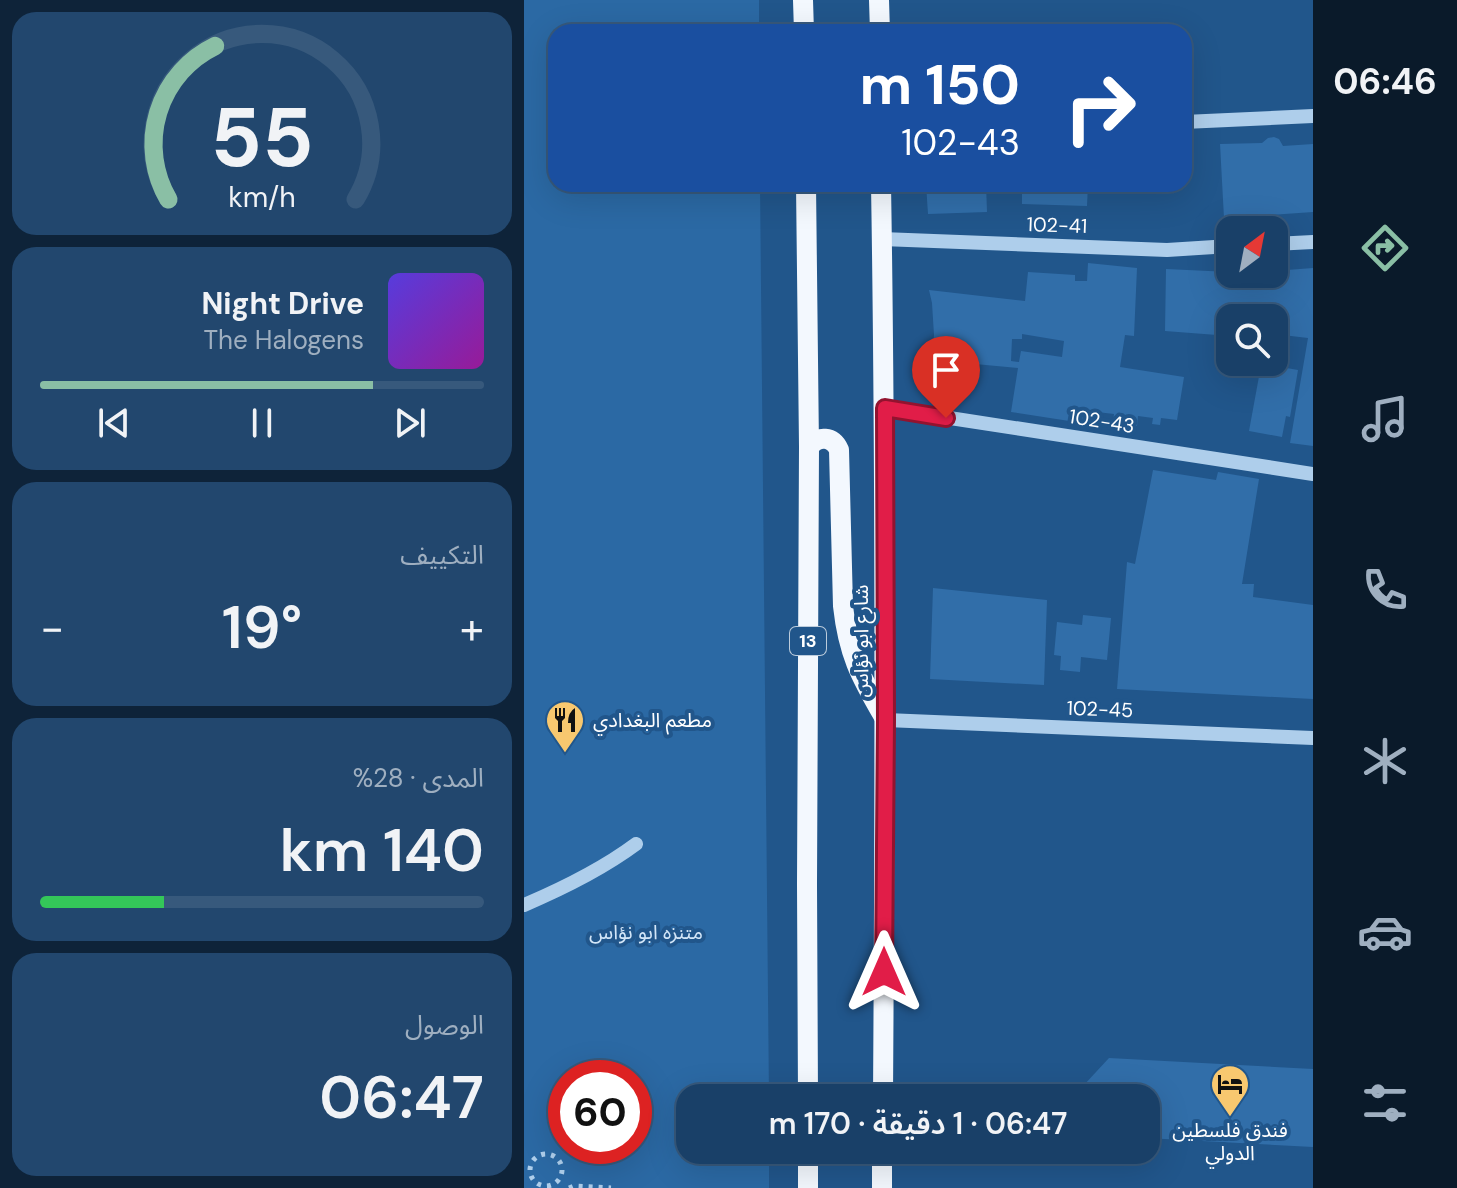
<!DOCTYPE html>
<html lang="ar">
<meta charset="utf-8">
<style>
:root{--surface:#194068;--page:#22476e;--text:#f1f3f6;--muted:#9fafc0;--line:#37597c;--accent:#8abfa5}
body{margin:0;font-family:"DM Sans","Noto Sans Arabic",sans-serif;background:var(--page);color:var(--text);direction:rtl;height:100vh;display:flex;flex-direction:column;font-size:30px;white-space:nowrap}
*{box-sizing:border-box;margin:0}
p{font-size:26px;color:var(--muted)}
.icon{flex:none;width:44px;height:44px;fill:none;stroke:currentColor;stroke-width:2;stroke-linecap:round;stroke-linejoin:round}
.map{position:relative;flex:1;overflow:hidden;direction:ltr}
.drawer{display:flex;flex-direction:column;gap:12px;padding:12px;background:#0e2339;width:524px}
.drawer>*{flex:none}
.hud{position:absolute;left:24px;top:24px;width:644px;height:168px;border-radius:24px;box-shadow:0 8px 32px #0002,0 0 0 2px var(--line);direction:rtl;background:#1a4fa0;color:#fff;overflow:hidden}
.needle{width:52px;rotate:32deg}
.tools{position:absolute;left:692px;top:216px;display:grid;gap:16px}
.tools a{display:grid;place-items:center;width:72px;height:72px;border-radius:16px;background:var(--surface);box-shadow:0 8px 32px #0002,0 0 0 2px var(--line);font-size:40px}
.speed{position:absolute;left:24px;top:1060px;display:flex;gap:16px;font-size:40px;font-weight:700;text-align:center}
.speed>*{display:grid;place-content:center;width:104px;height:104px;border-radius:50%;background:var(--surface);box-shadow:0 8px 32px #0002,0 0 0 2px var(--line);line-height:1}
.speed .limit{border:12px solid #d22;background:#fff;color:#111}
.pin{position:absolute;display:grid;place-items:center;width:68px;height:68px;color:#fff;margin:-82px -34px;border-radius:50% 50% 50% 0;rotate:-45deg;box-shadow:0 0 8px #0007}
.pin .icon{rotate:45deg}
.me{position:absolute;width:88px;margin:-44px;rotate:0deg;stroke-linejoin:round;filter:drop-shadow(0 0 6px #0008)}
.turn{display:flex;align-items:center;gap:28px;height:168px;padding:0 40px;font-size:36px}
.turn .icon{width:104px;height:104px;stroke-width:2.5}
.turn b{display:block;font-size:56px;line-height:68px}
.big{font-size:60px;font-weight:600;line-height:1.1}
.drawer .tile{flex:1;display:flex;flex-direction:column;justify-content:center;gap:12px;min-width:0;padding:0 28px;border-radius:24px;background:var(--page)}
.drawer .dial{align-items:center;gap:0}
.dial svg{height:208px;overflow:visible;fill:none;stroke:var(--line);stroke-width:7;stroke-linecap:round;text-anchor:middle}
.dial text{fill:var(--text);stroke:none}
.song{display:flex;align-items:center;gap:24px}
.cover{width:96px;height:96px;border-radius:12px;background:linear-gradient(135deg,hsl(250 70% 55%),hsl(300 70% 35%))}
.played{height:8px;border-radius:4px;background:linear-gradient(90deg,var(--accent) 75%,var(--line) 75%)}
.keys{display:flex;justify-content:space-around;direction:ltr}
.heat{display:flex;justify-content:space-between;align-items:center;font-size:44px;direction:ltr}
.charge{height:12px;border-radius:6px;background:linear-gradient(90deg,#34c759 28%,var(--line) 0)}
.trip{position:absolute;left:152px;top:1084px;width:484px;height:80px;border-radius:24px;background:var(--surface);box-shadow:0 8px 32px #0002,0 0 0 2px var(--line);font-weight:600;line-height:80px;text-align:center;direction:rtl}
main{display:flex;flex:1;min-height:0}
.dock{display:flex;flex-direction:column;width:144px;justify-content:space-around;align-items:center;background:#0a1a2a;color:var(--muted)}
.dock .icon{width:56px;height:56px}
.dock .active{color:var(--accent)}
.dock b{font-size:36px;color:var(--text)}
.map>svg:first-child{display:block}
.green{fill:#2b69a4;fill-rule:evenodd}
.building{fill:#316ea9;fill-rule:evenodd}
.lines{fill:none;stroke-linecap:round;stroke-linejoin:round}
.path{stroke:#aeceeb;stroke-width:5;stroke-dasharray:4 6;stroke-linecap:butt}
.minor{stroke:#aeceeb;stroke-width:14}
.major{stroke:#f3f8fe;stroke-width:20}
.route-casing{stroke:#92132f;stroke-width:20}
.route{stroke:#e11d48;stroke-width:14}
.labels{text-anchor:middle;dominant-baseline:central;stroke-width:8;stroke-linejoin:round;paint-order:stroke}
.shield{fill:#21568b;stroke:#bcccdc;stroke-width:2}
.shield-label{font-size:18px;font-weight:bold;fill:#fff}
.street-label{font-size:20px;fill:#fff;stroke:#21568b}
.poi-label{font-size:20px;fill:#fff;stroke:#21568b;text-anchor:start}
.park-label{font-size:20px;fill:#d3e6f8;stroke:#21568b}
</style>
<main>
<nav class="dock">
<b>06:46</b>
<svg class="icon active" aria-label="directions" viewBox="0 0 24 24"><path d="M12 3l9 9-9 9-9-9zM9 14v-3h6M13 9l2 2-2 2"/></svg>
<svg class="icon" aria-label="music" viewBox="0 0 24 24"><path d="M9 18V5l10-2v13"/><circle cx="6" cy="18" r="3"/><circle cx="16" cy="16" r="3"/></svg>
<svg class="icon" aria-label="phone" viewBox="0 0 24 24"><path d="M5 4h4l2 5-3 2q2 4 5 5l2-3 5 2v4C11 20 4 13 5 4z"/></svg>
<svg class="icon" aria-label="climate" viewBox="0 0 24 24"><path d="M12 3v18M4 7l16 10M4 17L20 7"/></svg>
<svg class="icon" aria-label="car" viewBox="0 0 24 24"><path d="M5 17H2v-5l4-1 3-4h7l3 4 3 1v5h-3M9 17h6M6 11h13"/><circle cx="7" cy="17" r="2"/><circle cx="17" cy="17" r="2"/></svg>
<svg class="icon" aria-label="filters" viewBox="0 0 24 24"><path d="M4 7h16M4 17h16"/><circle cx="9" cy="7" r="2"/><circle cx="15" cy="17" r="2"/></svg>
</nav>
<div class="map">
<svg width="789" height="1188" viewBox="0 0 789 1188">
<rect width="100%" height="100%" fill="#21568b"/>
<path class="green" d="M0,0H235V32H32V184H236L245,1098H166V1150H245V1188H0ZM42,1078H110V1146H42Z"/>
<g class="building">
<polygon points="750,137 755,139 759,146 789,144 789,212 700,218 696,144 738,143 744,138"/>
<polygon points="402,184 462,184 463,212 404,214"/>
<polygon points="498,184 564,184 563,206 498,204"/>
<path d="M564,263L613,268L610,336L601,335L596,367L660,377L653,420L637,418L636,425L628,424L629,418L614,416L613,426L589,422L590,414L573,412L571,425L487,412L494,368L408,360L410,335L408,303L405,290L501,301L504,272L551,275V281H563ZM498,334L540,341L538,357L497,351L495,362L487,361L488,339H498Z"/>
<polygon points="789,268 789,446 766,443 784,338 750,334 750,318 706,318 706,336 641,331 642,269 706,272 706,274 750,274 750,271"/>
<polygon points="757,367 774,370 766,417 762,416 758,437 725,431 736,371 755,375"/>
<polygon points="629,470 692,480 694,472 735,479 718,584 730,584 729,597 789,605 789,699 593,689 603,562 611,564"/>
<polygon points="409,588 523,600 520,685 406,679"/>
<polygon points="559,615 587,618 583,660 557,657 556,672 536,670 537,656 530,655 533,622 558,625"/>
<polygon points="585,1058 789,1069 789,1147 622,1138 622,1098 558,1098 559,1086"/>
</g>
<g class="lines">
<g class="path">
<circle cx="22" cy="1170" r="16"/>
<polyline points="45,1188 50,1186 87,1188"/>
</g>
<g class="minor">
<polyline points="660,122 789,116"/>
<polyline points="358,239 643,250 706,246"/>
<polyline points="750,244 789,242"/>
<polyline points="361,408 789,474"/>
<polyline points="362,720 789,738"/>
<path d="M0,905C40,888 77,870 112,844"/>
</g>
<g class="major">
<polyline points="279,0 280,32"/>
<polyline points="355,0 356,32"/>
<polyline points="282,184 285,447 283,884 284,1098"/>
<path d="M357,184C362,489 361,793 359,1098"/>
<path d="M285,447C294,435 309,436 315,450L319,606C324,653 336,676 360,717"/>
<polyline points="284,1150 284,1188"/>
<polyline points="358,1188 358,1150"/>
</g>
</g>
<g class="lines">
<g class="route-casing">
<polyline id="route" points="360,972 362,720 361,408 422,418"/>
</g>
<use href="#route" class="route"/>
</g>
<defs>
<g id="restaurant-pin" transform="scale(2)"><path d="M0 17L-7.5 6A9.5 9.5 0 1 1 7.5 6Z" fill="#f8c86f" stroke="#21568b"/><path d="M-5-6h1v4h1v-4h1v4h1v-4h1v5L-1.5 .5V6h-2V.5L-5-1ZM5-6V6H3V1.5H1.5Q1.5-4 5-6Z" fill="#111"/></g>
<g id="hotel-pin" transform="scale(2)"><path d="M0 17L-7.5 6A9.5 9.5 0 1 1 7.5 6Z" fill="#f8c86f" stroke="#21568b"/><path d="M-6-4.5h1.5V1H6V5H4.5V3h-9V5H-6ZM-4 0a1.8 1.8 0 1 1 3.6 0ZM.5 0V-2.5h3Q6-2.5 6 0Z" fill="#111"/></g>
</defs>
<g fill-rule="evenodd">
<use href="#restaurant-pin" x="41" y="720"/>
<use href="#hotel-pin" x="706" y="1084"/>
</g>
<g class="labels">
<rect class="shield" x="266" y="627" width="36" height="28" rx="6"/>
<g class="shield-label">
<text x="284" y="641">13</text>
</g>
<g class="street-label">
<text transform="translate(533 225) rotate(2)">102-41</text>
<text transform="translate(578 421) rotate(9)">102-43</text>
<text transform="translate(337 641) rotate(-90)">شارع ابو نؤاس</text>
<text transform="translate(576 709) rotate(2)">102-45</text>
</g>
<g class="poi-label">
<text x="69" y="720">مطعم البغدادي</text>
<text x="706" y="1130" text-anchor="middle">فندق فلسطين<tspan x="706" dy="23">الدولي</tspan></text>
</g>
<g class="park-label">
<text x="122" y="932">متنزه ابو نؤاس</text>
</g>
</g>
</svg>
<div class="tools">
<a><svg class="needle" viewBox="-14 -14 28 28"><path d="M0-13l5 13h-10z" fill="#e53935"/><path d="M0 13l5-13h-10z" fill="#9fafc0"/></svg></a>
<a><svg class="icon" aria-label="search" viewBox="0 0 24 24"><circle cx="10" cy="10" r="6"/><path d="M15 15l6 6"/></svg></a>
</div>
<div class="speed"><div class="limit">60</div></div>
<div class="pin" style="left:422px;top:418px;background:#d93025"><svg class="icon" aria-label="arrive" viewBox="0 0 24 24"><path d="M6 21V4h12l-3 4 3 4H6"/></svg></div>
<svg class="me" style="left:360px;top:972px" viewBox="-20 -20 40 40"><path d="M0-17L14 15 0 8-14 15z" fill="#e11d48" stroke="#fff" stroke-width="4"/></svg>
<div class="trip">06:47 · 1 دقيقة · 170 m</div>
<div class="hud">
<div class="turn"><svg class="icon" aria-label="right" viewBox="0 0 24 24"><path d="M7 20v-9h11M14 6l5 5-5 5"/></svg><div><b>150 m</b>102-43</div></div>
</div>
</div>
<section class="drawer">
<div class="tile dial"><svg viewBox="0 0 100 80">
<path d="M14 69A42 42 0 1 1 86 69"/>
<path d="M14 69A42 42 0 0 1 32 10" stroke="#8abfa5"/>
<text x="50" y="56" font-size="32" font-weight="700">55</text>
<text x="50" y="72" font-size="11">km/h</text>
</svg></div>
<div class="tile">
<div class="song"><i class="cover"></i><div><b>Night Drive</b><p>The Halogens</p></div></div>
<div class="played"></div>
<div class="keys"><svg class="icon" aria-label="previous" viewBox="0 0 24 24"><path d="M18 5L8 12l10 7zM5 5v14"/></svg><svg class="icon" aria-label="pause" viewBox="0 0 24 24"><path d="M8 5v14M16 5v14"/></svg><svg class="icon" aria-label="next" viewBox="0 0 24 24"><path d="M6 5l10 7-10 7zM19 5v14"/></svg></div>
</div>
<div class="tile"><p>التكييف</p>
<div class="heat"><a>−</a><b class="big">19°</b><a>+</a></div>
</div>
<div class="tile"><p>المدى · 28%</p><b class="big">140 km</b><div class="charge"></div></div>
<div class="tile"><p>الوصول</p><b class="big">06:47</b></div>
</section>
</main>
